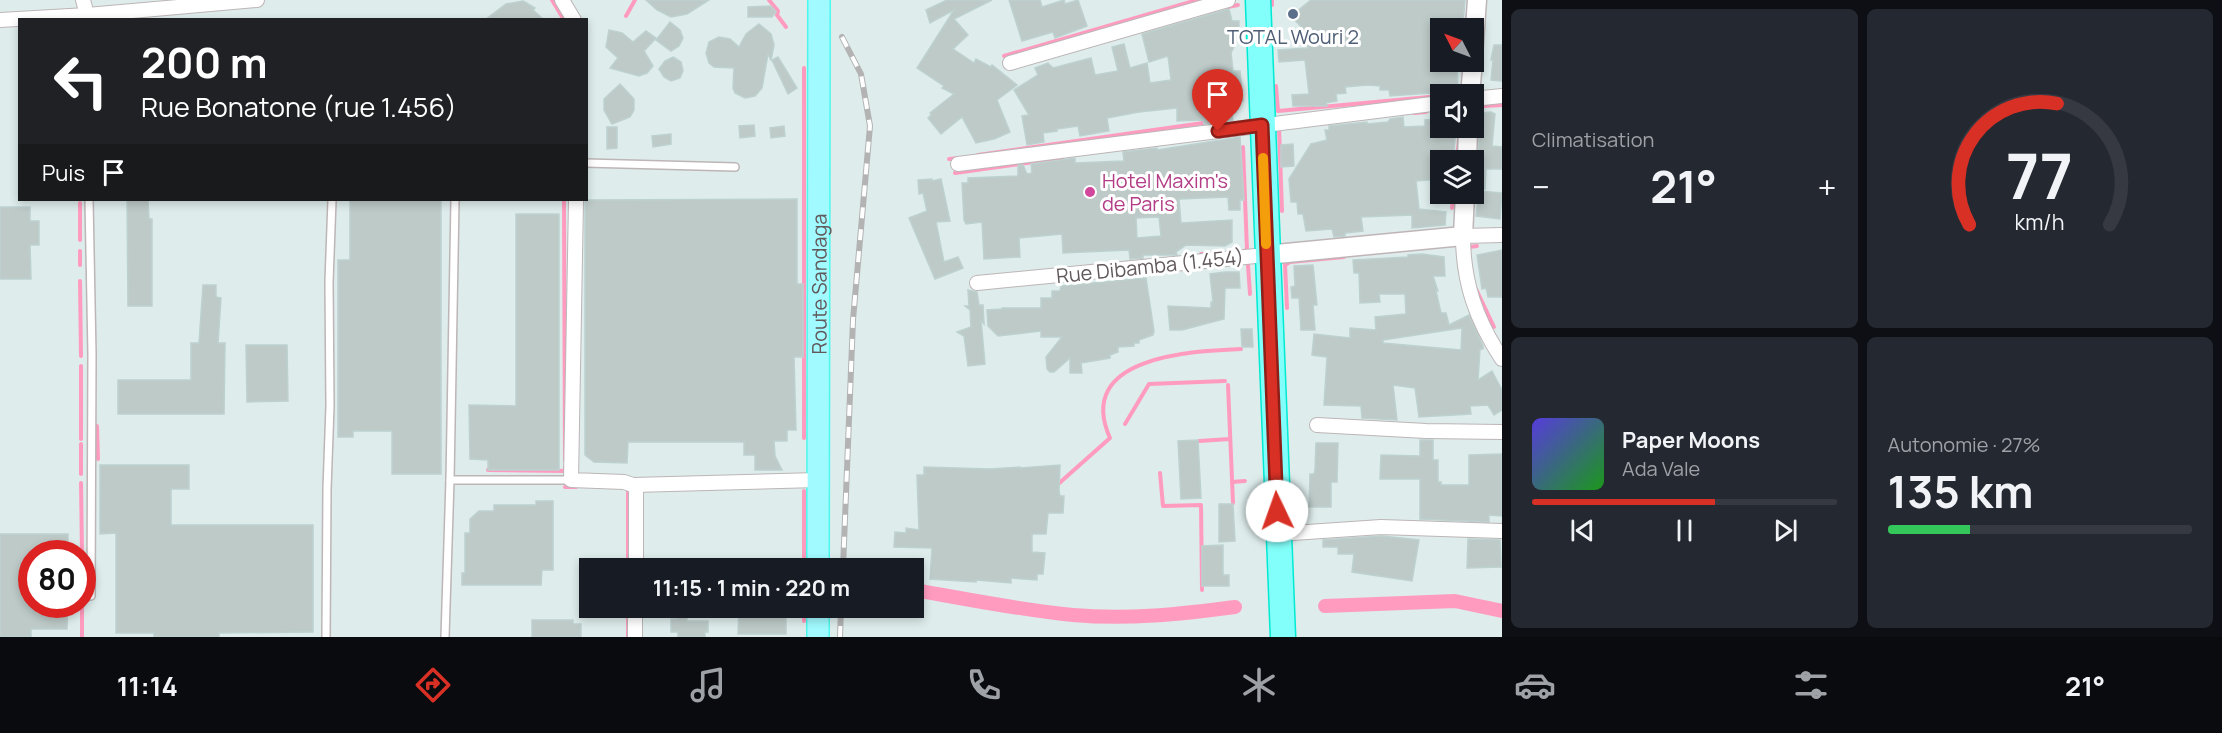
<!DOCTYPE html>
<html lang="fr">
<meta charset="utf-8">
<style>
:root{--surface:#171b24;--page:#242831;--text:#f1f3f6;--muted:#9ea1a6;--line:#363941;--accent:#d93025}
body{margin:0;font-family:Manrope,sans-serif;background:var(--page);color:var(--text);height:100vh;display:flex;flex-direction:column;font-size:22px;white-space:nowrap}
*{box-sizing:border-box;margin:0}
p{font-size:20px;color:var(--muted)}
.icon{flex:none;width:33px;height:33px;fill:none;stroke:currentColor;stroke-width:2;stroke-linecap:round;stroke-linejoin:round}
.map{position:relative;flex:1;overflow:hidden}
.panel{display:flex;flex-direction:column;gap:9px;padding:9px;background:#0d0f14;width:720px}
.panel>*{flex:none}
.top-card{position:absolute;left:18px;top:18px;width:570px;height:183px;border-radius:0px;box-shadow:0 3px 9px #0003;background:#202124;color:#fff;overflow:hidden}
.needle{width:39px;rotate:312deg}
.controls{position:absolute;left:1430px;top:18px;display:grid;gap:12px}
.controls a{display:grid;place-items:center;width:54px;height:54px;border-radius:0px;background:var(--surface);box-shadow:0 3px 9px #0003;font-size:30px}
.speed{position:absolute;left:18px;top:540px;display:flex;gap:12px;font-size:30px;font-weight:700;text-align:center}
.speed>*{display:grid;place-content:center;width:78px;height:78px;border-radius:50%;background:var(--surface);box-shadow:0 3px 9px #0003;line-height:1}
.speed .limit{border:9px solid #d22;background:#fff;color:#111}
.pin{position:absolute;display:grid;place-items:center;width:51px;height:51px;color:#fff;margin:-62px -26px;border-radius:50% 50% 50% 0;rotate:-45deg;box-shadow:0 0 6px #0007}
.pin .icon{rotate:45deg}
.me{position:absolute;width:66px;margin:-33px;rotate:357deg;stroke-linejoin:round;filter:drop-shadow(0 0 4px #0008)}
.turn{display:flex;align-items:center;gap:21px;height:126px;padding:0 24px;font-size:27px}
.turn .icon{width:78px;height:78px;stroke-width:2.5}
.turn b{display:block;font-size:42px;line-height:51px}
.then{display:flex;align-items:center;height:57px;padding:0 24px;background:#0003;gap:12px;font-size:22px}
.big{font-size:45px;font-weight:700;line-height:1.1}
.panel .widget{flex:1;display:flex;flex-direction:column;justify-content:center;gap:9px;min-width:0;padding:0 21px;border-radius:9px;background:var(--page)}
.panel .dial{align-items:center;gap:0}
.dial svg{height:156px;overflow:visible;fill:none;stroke:var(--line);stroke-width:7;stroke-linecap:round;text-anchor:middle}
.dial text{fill:var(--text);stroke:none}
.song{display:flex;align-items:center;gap:18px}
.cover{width:72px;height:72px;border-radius:9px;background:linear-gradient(135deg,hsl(250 70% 55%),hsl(120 70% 35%))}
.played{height:6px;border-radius:3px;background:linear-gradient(90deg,var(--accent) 60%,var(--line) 60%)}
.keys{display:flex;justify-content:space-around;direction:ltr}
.heat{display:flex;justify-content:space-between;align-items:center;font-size:33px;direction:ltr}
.charge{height:9px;border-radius:4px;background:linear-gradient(90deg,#34c759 27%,var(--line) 0)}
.panel .tiles{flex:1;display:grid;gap:9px;grid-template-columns:repeat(2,1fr)}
.trip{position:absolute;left:579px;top:558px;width:345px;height:60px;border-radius:0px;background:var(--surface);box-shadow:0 3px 9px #0003;font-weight:700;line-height:60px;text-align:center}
.dock{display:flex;height:96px;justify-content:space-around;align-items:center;background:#090b0e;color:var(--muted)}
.dock .icon{width:42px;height:42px}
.dock .active{color:var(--accent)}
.dock b{font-size:27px;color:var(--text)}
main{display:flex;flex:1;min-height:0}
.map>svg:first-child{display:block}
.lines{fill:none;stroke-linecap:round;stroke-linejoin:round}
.stream{stroke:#ff9bbe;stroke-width:4}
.canal{stroke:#ff9bbe;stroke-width:14}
.building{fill:#bdcac8;stroke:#bdd1cf;stroke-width:1.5;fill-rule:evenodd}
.lane-casing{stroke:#bdb5b6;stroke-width:10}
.street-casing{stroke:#bdb5b6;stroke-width:16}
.secondary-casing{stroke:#bfb5b7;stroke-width:21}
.primary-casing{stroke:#4cf8ec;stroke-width:24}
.highway-casing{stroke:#00ead2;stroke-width:27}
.lane{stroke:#fff;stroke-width:7}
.street{stroke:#fff;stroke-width:14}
.secondary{stroke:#fff;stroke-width:18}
.primary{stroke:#a0faff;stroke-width:21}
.highway{stroke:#82fffa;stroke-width:24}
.rail-casing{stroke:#b4b3b3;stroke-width:6}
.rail{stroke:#fff;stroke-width:4;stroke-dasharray:11;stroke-linecap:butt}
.route-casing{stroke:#8d1f18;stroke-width:15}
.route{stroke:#d93025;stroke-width:10}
.slow{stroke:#f59e0b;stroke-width:10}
.service-dot{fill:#5c6f8a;stroke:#fff;stroke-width:2}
.hotel-dot{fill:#d1479c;stroke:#fff;stroke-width:2}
.labels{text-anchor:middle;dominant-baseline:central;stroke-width:6;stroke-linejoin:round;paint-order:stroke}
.service-label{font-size:20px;fill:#4e5e75;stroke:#fff}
.hotel-label{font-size:20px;fill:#b23c85;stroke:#fff;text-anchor:start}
.street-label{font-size:20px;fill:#61585a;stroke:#fff}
</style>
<main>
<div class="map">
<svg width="1502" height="637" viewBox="0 0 1502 637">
<rect width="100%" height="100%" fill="#deecec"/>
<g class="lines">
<g class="stream">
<polyline points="552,0 564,20"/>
<polyline points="769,0 778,11 777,15 786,27"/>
<polyline points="1272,5 1272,0"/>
<polyline points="1228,7 1238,5"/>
<polyline points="626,16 635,0"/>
<polyline points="1004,56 1197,0"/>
<polyline points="804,68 804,438"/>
<polyline points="1276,86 1278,111 1440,96"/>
<polyline points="1453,94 1460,93 1464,89"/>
<polyline points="1414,113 1426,112"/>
<polyline points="1279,127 1282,211"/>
<polyline points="1475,128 1477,110 1483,106 1502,105"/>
<polyline points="1243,147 1247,250 1244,251"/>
<polyline points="978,155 1203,123"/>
<polyline points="949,159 959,158"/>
<polyline points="1457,160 1459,140"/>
<polyline points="955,173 1062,158"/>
<polyline points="564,200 565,460"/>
<polyline points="80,203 80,240"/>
<polyline points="1452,208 1454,194"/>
<polyline points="1467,250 1469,247 1477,246"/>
<polyline points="80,251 80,265"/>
<polyline points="1201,254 1215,253"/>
<polyline points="1248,265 1250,294"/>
<polyline points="80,281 81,356"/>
<polyline points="1476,289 1494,327"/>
<polyline points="1287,308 1285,265 1290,262 1344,257"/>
<polyline points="81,366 81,439"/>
<polyline points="1228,385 1233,503"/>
<polyline points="1125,424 1149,384 1225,381"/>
<polyline points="97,426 98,459"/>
<polyline points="1199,441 1230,439"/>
<polyline points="81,444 81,474"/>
<polyline points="488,470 565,471 565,467"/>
<polyline points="1160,473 1163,506 1201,505 1202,590"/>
<polyline points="1232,482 1245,481"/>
<polyline points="81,483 82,554"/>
<path d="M1056,486L1110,438C1074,357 1190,351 1241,349"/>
<polyline points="565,487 576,487"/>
<polyline points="628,488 628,568"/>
<polyline points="804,568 804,491"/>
<polyline points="82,604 82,637"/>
<polyline points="804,621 804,608"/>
<polyline points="628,637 628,608"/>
</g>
<g class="canal">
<path d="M914,590C967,599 1020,610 1073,615C1127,620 1182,614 1235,607"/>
<polyline points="1325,606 1455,601 1502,611"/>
</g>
</g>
<g class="building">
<polygon points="646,0 709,0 687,14 671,17 657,10"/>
<polygon points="947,0 992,0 954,19 968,35 953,49 974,63 976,59 991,67 992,65 1017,85 997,100 1010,132 994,139 976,143 962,117 941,134 928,118 931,115 930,113 954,94 942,88 944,86 917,68 954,10 930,23 926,10"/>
<polygon points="1009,0 1040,0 1042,7 1064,0 1065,4 1078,0 1087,26 1055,38 1053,32 1022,41"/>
<polygon points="1311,0 1465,0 1463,23 1440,21 1440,62 1457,62 1458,91 1390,96 1389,90 1380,90 1380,86 1368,85 1345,87 1346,93 1336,94 1337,101 1326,103 1327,106 1293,106 1292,95 1309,94 1305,60 1279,62 1278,50 1308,48 1306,32 1291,16"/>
<polygon points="523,1 535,8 533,10 544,20 485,20 506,4"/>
<polygon points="771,6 776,12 772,17 748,17 748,7"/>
<polygon points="1229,9 1232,21 1239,21 1239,36 1231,53 1233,71 1240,71 1243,101 1236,103 1236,112 1232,114 1233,120 1204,124 1203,120 1177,121 1177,108 1139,112 1107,118 1109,131 1080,136 1078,126 1057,129 1057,131 1043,133 1044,142 1027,145 1022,116 1029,115 1014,90 1038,75 1035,68 1048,63 1053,68 1091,58 1095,75 1118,71 1112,47 1124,44 1130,68 1147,63 1150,83 1171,80 1168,56 1149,62 1142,34"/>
<polygon points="670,22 680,30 683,38 679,46 671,51 656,40"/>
<polygon points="759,24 771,34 774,45 771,60 768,54 762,88 755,96 745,98 735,93 733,88 734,68 714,67 709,63 706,53 709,42 719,37 730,39 739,47 746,34"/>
<polygon points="609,30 622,33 633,42 646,31 656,38 644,51 653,66 647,73 639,76 610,68 618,58 606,47"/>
<polygon points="1494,45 1502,45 1502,81 1491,80 1493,60 1491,60"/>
<polygon points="673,57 681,62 683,71 680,78 671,81 664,77 659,69 665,61"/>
<polygon points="778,57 797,88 788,94 772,60"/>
<polygon points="620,84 634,99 634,110 630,117 612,124 604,110 604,99"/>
<polygon points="1491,112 1495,114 1492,146 1502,147 1502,169 1486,169 1485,189 1475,188 1476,167 1478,160 1479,125 1479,113"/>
<polygon points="1403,117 1404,127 1425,126 1425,120 1440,119 1440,128 1456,128 1453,160 1440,160 1440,179 1416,181 1419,209 1446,212 1445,225 1412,228 1412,215 1361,217 1363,231 1345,233 1345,236 1334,237 1332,229 1306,231 1303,214 1298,214 1297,202 1291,202 1289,179 1311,144 1327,140 1325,130 1329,130 1329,126 1367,122 1367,124 1388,122 1390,119"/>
<polygon points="754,125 755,136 740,138 739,126"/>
<polygon points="784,126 785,136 771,138 770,128"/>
<polygon points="607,127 617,127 617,148 607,149"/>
<polygon points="671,134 671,144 653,147 652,136"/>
<path d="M1240,137L1244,200H1240V210H1229L1228,197L1179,199L1181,223L1232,220V242L1225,246L1186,245L1176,252L1177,255H1143V258L1130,259L1129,250L1063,253L1062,234L1019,238L1020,257L984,259L982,222L966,224L964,220L962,183H968V178L1018,176V165H1023L1027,174L1032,173L1031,164L1075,158V163L1124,161L1123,152L1157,148V150ZM1159,217L1161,236L1137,238L1136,218Z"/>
<polygon points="1293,144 1294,166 1281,167 1281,145"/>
<polygon points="932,179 932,181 941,179 950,221 936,222 944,262 958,257 963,268 935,279 909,218 927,211 923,193 919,194 918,180"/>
<polygon points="1479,191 1502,193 1500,219 1476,216"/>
<polygon points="797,199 797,284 803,284 803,357 794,357 796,430 787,430 787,441 774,441 775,456 782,470 755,470 755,455 744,455 744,442 628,442 627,463 594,462 585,455 585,200"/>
<polygon points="127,200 148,200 149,219 152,219 152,306 128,306"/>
<polygon points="350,200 441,200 441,474 392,474 392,431 353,431 353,437 338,437 338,260 350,260"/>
<polygon points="0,207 30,207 30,221 39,221 39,245 30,245 31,279 0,279"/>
<polygon points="516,214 559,214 559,470 488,470 488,460 470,459 469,405 516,406"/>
<polygon points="1502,250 1502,297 1488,297 1486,288 1482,289 1477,255"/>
<path d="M1422,254L1444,257L1445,276H1433L1438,291H1436L1441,313H1446L1449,325L1469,315L1483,346V349H1480L1478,380L1492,371L1502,390V410L1494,415L1488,405L1470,406L1471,414L1419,417L1415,388L1393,385L1397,420L1362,418L1361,406L1324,405L1327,357L1312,355L1314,334L1350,338V328L1376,330L1375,317L1406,314L1405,294H1379L1380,302L1360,303L1359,273H1354L1353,260L1408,257V255ZM1462,328L1461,350L1383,343V340Z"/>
<polygon points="1313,265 1317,305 1313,305 1315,330 1301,330 1299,298 1292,298 1291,287 1295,286 1294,266"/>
<polygon points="1225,272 1239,272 1240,288 1225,288 1224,319 1182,330 1170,330 1168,306 1211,308 1211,302 1213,302 1210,274"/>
<polygon points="1146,278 1154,331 1153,335 1139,340 1139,343 1134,343 1134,346 1118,347 1118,352 1110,355 1110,358 1081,363 1082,373 1070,373 1070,358 1054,372 1050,372 1047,369 1046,357 1062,337 1041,337 1041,331 998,336 988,326 987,310 1002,309 1002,308 1041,308 1041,298 1052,298 1052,291 1060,291 1061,286"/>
<polygon points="203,285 216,285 216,297 221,298 218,343 225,343 224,414 118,414 118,380 191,380 191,343 199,343"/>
<polygon points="968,290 977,292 979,305 983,305 984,324 981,320 985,364 968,366 964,336 957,332 971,327 970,310 965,306 969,306"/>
<polygon points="1241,329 1252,329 1253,347 1242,347"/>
<polygon points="246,345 287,345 288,401 247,402"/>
<polygon points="1198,440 1201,498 1181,499 1178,441"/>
<polygon points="1420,440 1433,440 1433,460 1438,460 1438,482 1441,482 1441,485 1469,485 1469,455 1502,454 1502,516 1489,515 1489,522 1420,519 1420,479 1380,479 1381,455 1420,456"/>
<polygon points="1316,443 1338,443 1337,482 1331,482 1331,507 1309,507 1310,474 1314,474 1315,470"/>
<polygon points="100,465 189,465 189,489 171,489 171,525 313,525 313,632 219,633 219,637 154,637 154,633 116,633 116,533 100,534"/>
<polygon points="1060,465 1059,491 1060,496 1064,496 1063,513 1048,513 1046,534 1032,534 1032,552 1045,553 1043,574 1037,574 1037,580 1011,578 1011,583 976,580 976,582 930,579 932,548 894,547 895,532 906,533 906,528 919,530 917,475 924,475 924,467 990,469 1020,467 1020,468"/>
<polygon points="536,501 553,501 553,570 542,570 541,585 462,585 462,573 465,573 465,533 470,533 470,519 479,511 494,511 494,505 536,505"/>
<polygon points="1219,504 1233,504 1235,541 1219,542"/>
<polygon points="0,534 68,534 68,554 32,554 32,604 68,604 67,629 31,629 31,637 0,637"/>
<polygon points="1382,536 1419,540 1412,581 1352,572 1354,554 1338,554 1338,547 1323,547 1323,540"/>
<polygon points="1468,539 1500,540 1501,567 1467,568"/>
<polygon points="1223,545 1223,575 1229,575 1229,586 1202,586 1202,546"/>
<polygon points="677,608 687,608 687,621 708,621 708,632 705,632 705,637 678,637 678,632 671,632 671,619 677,619"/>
<polygon points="739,608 786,611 786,634 738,634"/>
<polygon points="532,620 573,620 573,624 581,624 581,637 532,637"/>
</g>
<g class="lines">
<g class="lane-casing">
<g id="lane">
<polyline points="586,163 735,167"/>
<polyline points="89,200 92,354 91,596"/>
<polyline points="455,200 450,480 571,480"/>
<polyline points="326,637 327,489 330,406 329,282 332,200"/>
<polyline points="445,637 450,480"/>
</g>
</g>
<g class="street-casing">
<g id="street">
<polyline points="83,0 87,15"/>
<polyline points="562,0 574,20"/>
<polyline points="0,20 87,15 257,0"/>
<polyline points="1010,63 1228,0"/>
<polyline points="1473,99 1502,96"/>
<polyline points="958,164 1440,103"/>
<polyline points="576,200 571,480 624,482 633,485 818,480"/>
<path d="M1502,235L1463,236C1463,282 1476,320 1502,359"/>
<polyline points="977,283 1266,255"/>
<polyline points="1317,425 1426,431 1502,432"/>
<polyline points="633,485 636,490 636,568"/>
<polyline points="1278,534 1381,527 1502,531"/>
<polyline points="635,637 635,608"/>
</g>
</g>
<g class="secondary-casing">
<g id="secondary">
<polyline points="1473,56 1477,0"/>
<polyline points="1470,94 1473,62"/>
<polyline points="1467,160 1468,128"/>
<polyline points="1266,255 1463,236 1465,194"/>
</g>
</g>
<g class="primary-casing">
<g id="primary">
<path id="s1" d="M818,568L819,0"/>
<polyline points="818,637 818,608"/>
</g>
</g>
<g class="highway-casing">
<polyline id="highway" points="1258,0 1283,637"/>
</g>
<use href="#lane" class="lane"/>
<use href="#street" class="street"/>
<use href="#secondary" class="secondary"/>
<use href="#primary" class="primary"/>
<use href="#highway" class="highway"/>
<g class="rail-casing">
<g id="rail">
<polyline points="842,37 861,74 870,126 853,320 843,568"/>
<polyline points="840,637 841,608"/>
</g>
</g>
<use href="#rail" class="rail"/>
</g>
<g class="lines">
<g class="route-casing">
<polyline id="route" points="1218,131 1262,125 1277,511"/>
</g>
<use href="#route" class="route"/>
<polyline class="slow" points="1263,158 1266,244"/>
</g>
<circle class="service-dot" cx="1293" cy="14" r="6"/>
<circle class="hotel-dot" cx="1090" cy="192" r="6"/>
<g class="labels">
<g class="service-label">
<text x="1293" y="36">TOTAL Wouri 2</text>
</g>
<g class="hotel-label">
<text x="1102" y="180">Hotel Maxim's<tspan x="1102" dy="23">de Paris</tspan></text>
</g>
<g class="street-label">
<text transform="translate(1150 266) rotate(-6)">Rue Dibamba (1.454)</text>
<text stroke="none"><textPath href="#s1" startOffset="284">Route Sandaga</textPath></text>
</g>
</g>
</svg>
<div class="controls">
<a><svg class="needle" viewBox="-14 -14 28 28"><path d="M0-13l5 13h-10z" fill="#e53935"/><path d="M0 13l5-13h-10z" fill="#9ea1a6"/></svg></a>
<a><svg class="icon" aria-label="sound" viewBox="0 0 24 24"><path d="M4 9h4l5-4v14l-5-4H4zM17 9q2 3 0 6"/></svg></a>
<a><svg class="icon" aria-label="layers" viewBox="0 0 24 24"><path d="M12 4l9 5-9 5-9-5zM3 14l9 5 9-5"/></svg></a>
</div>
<div class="speed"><div class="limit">80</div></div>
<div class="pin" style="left:1218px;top:131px;background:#d93025"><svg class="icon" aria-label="arrive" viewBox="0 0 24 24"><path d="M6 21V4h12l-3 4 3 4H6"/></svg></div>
<svg class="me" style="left:1277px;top:511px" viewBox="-20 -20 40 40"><circle r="19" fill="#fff"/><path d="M0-13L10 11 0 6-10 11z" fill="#d93025"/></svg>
<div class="trip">11:15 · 1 min · 220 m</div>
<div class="top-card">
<div class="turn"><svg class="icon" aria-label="left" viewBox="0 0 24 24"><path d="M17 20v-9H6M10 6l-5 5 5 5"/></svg><div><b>200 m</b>Rue Bonatone (rue 1.456)</div></div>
<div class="then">Puis<svg class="icon" aria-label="arrive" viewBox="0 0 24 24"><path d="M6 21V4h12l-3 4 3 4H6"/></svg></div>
</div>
</div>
<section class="panel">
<div class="tiles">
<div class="widget"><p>Climatisation</p>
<div class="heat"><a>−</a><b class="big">21°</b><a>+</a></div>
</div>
<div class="widget dial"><svg viewBox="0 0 100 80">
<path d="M14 69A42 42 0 1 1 86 69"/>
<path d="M14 69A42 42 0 0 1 59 7" stroke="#d93025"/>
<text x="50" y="56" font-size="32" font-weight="700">77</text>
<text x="50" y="72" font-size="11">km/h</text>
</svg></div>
<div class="widget">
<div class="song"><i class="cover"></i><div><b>Paper Moons</b><p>Ada Vale</p></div></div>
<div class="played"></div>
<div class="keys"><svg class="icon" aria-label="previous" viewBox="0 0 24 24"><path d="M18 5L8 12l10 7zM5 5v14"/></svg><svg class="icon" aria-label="pause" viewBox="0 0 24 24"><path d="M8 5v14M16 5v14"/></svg><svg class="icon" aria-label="next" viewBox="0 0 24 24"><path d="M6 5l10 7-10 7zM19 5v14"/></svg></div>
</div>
<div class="widget"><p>Autonomie · 27%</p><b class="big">135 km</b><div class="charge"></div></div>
</div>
</section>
</main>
<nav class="dock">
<b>11:14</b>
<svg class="icon active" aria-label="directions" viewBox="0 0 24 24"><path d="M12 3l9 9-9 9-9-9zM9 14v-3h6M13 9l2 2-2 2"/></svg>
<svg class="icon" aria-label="music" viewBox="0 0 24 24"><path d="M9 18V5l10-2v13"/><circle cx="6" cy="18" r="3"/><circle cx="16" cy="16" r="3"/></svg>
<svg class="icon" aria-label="phone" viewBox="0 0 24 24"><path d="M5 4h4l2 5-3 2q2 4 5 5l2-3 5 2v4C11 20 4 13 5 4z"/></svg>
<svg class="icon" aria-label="climate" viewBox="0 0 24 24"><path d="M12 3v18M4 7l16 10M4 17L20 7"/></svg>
<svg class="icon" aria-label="car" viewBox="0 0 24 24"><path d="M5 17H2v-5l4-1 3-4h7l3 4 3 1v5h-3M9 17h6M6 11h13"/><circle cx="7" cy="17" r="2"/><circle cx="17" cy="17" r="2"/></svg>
<svg class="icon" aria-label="filters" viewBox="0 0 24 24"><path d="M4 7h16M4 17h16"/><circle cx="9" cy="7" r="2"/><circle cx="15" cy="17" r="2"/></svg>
<b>21°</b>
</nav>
